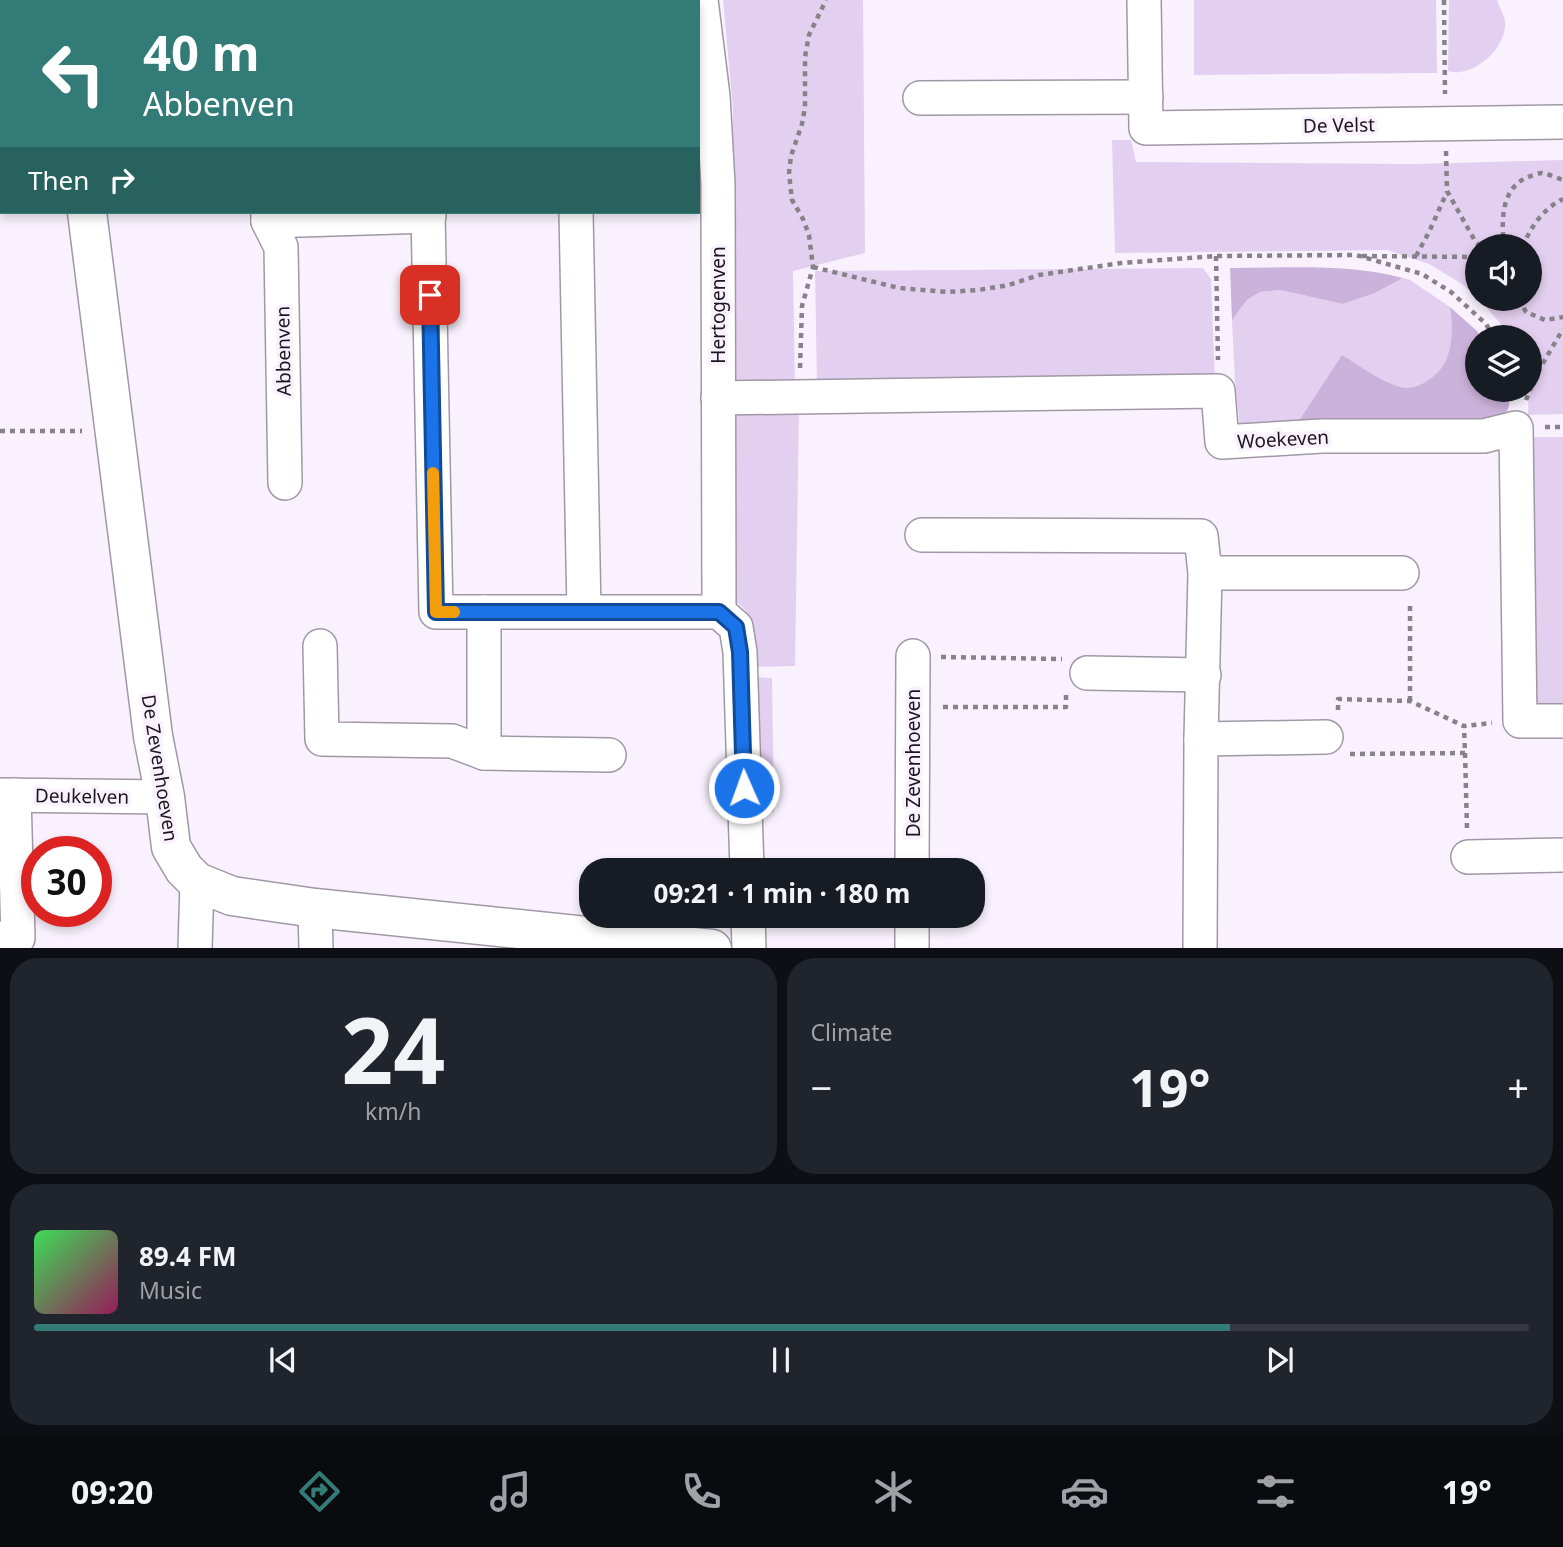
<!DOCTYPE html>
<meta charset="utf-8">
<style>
:root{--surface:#171b24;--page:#20242c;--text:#f1f3f6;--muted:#9ea1a6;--line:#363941;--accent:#327b77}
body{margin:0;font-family:"Noto Sans",sans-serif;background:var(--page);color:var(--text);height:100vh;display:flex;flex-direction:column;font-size:26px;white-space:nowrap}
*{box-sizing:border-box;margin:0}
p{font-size:23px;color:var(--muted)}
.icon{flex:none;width:38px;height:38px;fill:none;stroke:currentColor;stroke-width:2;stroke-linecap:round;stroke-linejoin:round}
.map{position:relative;height:948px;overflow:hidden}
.side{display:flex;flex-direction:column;gap:10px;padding:10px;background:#0d0f14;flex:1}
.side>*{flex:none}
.hud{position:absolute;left:0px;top:0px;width:700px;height:214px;box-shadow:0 4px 10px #0003;background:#327b77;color:#fff;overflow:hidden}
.tools{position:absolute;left:1465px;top:234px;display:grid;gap:14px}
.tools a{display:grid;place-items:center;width:77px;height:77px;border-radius:50%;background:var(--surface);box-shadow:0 4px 10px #0003;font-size:35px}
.speed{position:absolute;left:21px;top:836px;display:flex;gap:14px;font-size:35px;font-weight:700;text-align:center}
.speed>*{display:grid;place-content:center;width:91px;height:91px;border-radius:50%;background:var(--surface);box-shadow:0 4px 10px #0003;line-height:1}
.speed .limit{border:10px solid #d22;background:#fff;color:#111}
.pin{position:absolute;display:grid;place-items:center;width:60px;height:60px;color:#fff;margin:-30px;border-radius:14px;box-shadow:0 4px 10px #0006}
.me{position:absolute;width:77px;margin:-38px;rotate:358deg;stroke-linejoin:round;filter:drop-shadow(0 0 5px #0008)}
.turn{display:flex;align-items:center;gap:24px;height:147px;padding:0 28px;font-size:32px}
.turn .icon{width:91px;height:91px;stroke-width:2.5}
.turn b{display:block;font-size:49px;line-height:60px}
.then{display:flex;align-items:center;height:66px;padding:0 28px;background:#0003;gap:14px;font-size:26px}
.big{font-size:52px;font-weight:700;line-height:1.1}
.side .tile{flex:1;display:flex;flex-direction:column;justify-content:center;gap:10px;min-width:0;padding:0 24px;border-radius:28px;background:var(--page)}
.side .dial{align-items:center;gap:0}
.dial b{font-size:91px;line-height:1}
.song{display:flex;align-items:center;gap:21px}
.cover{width:84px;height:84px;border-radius:10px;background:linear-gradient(135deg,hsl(130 70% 55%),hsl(330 70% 35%))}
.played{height:7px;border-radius:4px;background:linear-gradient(90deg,var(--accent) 80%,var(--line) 80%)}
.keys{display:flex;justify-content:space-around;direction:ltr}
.heat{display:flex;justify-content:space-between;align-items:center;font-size:38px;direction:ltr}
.side .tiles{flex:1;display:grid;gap:10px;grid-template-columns:1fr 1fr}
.tile:last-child{grid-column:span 2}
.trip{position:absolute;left:579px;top:858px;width:406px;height:70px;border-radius:28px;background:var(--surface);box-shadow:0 4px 10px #0003;font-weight:700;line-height:70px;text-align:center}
.menu{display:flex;height:112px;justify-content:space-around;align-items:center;background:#090b0e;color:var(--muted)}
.menu .icon{width:49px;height:49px}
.menu .current{color:var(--accent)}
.menu b{font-size:32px;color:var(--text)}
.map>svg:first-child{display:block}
.green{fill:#e3cfef}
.forest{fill:#cbb2da}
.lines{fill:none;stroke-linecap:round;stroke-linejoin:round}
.street-casing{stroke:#a098a5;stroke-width:36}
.secondary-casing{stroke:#a098a5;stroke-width:41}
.path{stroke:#87828a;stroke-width:4.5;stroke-dasharray:5 5;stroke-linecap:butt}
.street{stroke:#fff;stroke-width:33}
.secondary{stroke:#fff;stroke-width:38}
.route-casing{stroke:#114b97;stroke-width:18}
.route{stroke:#1a73e8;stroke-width:12}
.slow{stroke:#f59e0b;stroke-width:12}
.labels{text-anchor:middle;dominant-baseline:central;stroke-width:7;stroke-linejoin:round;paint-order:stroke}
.street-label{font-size:19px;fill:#1a171c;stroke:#f9f2fe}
</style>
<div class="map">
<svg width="1563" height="949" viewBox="0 0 1563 949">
<rect width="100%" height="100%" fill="#f9f2fe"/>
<g class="green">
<polygon points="723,0 863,0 865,253 793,271 795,387 726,388 733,108"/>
<polygon points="1194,0 1436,0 1437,73 1194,75"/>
<path d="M1449,0H1497C1499,6 1504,15 1505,21C1507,45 1482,69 1460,72C1456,73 1452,72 1448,71Z"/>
<polygon points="1112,140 1131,140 1136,162 1416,164 1563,160 1563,414 1528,415 1530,338 1509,338 1500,323 1479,299 1530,299 1530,247 1477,247 1477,298 1462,284 1429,264 1387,250 1115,253"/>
<polygon points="1203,268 1211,279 1215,384 817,384 815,271"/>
<path d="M1403,278L1410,280L1450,307C1454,334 1454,365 1428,381C1421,385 1411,390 1402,388C1396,387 1388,382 1382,379L1295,427L1240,428L1235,381L1232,320L1247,300L1260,292L1280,290L1343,304L1375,293Z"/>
<path d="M725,406L799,407L795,666L754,667C755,641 760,618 735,601Z"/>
<polygon points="1533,437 1563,437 1563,708 1544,708 1535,703 1529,440"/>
<polygon points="755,677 772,678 774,812 755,811"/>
</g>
<g class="forest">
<path d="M1230,268C1287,268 1347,263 1403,278L1375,293L1343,304L1280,290L1260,292L1247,300L1232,320Z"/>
<path d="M1450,307L1477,331L1481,338H1477V390H1508C1511,411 1509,411 1493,424L1295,427L1342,355C1360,366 1380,381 1400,387C1409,390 1419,386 1427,381C1453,366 1454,335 1450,307Z"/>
</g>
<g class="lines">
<g class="street-casing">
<g id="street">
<polyline points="405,0 405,2"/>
<polyline points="562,0 562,2"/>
<polyline points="701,0 713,96 718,184 719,612"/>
<polyline points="1144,0 1146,128 1563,122"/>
<polyline points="920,98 1146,97"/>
<polyline points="268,212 268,221 281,247 285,483"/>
<polyline points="428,212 436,612 719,612 736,627 740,652 747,870"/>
<polyline points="576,212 584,611"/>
<polyline points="268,221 429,216"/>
<polyline points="718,398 1218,391 1222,442 1322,436 1484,436 1516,428 1520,721 1563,721"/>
<polyline points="922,535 1201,536 1205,573 1201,739 1200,949"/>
<polyline points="1205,573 1402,573"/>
<polyline points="484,612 484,753"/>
<polyline points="320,646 322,739 452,741 484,753 609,755"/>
<polyline points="1087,673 1204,675"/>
<polyline points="1201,739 1326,737"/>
<polyline points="0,795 165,797"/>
<polyline points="1468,857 1563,855"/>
<polyline points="912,870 913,656"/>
<polyline points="315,908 316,949"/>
<polyline points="748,915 749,949"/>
<polyline points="0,938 18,938 14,795"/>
<polyline points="195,949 197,882"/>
<polyline points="912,949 912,915"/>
</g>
</g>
<g class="secondary-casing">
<g id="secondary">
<polyline points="62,0 62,2"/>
<polyline points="87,212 153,736 165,797 171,847 184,869 197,882 232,896 315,908 712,949"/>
</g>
</g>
<g class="path">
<polyline points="1444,0 1445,94"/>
<polyline points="1446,151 1447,191 1475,241 1481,247"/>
<path d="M1504,247C1501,220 1501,185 1531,176C1534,175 1539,173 1542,173C1549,174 1557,178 1563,180"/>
<path d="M1523,247C1530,227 1544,208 1563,199"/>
<polyline points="1216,256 1218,360"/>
<polyline points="1362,256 1477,257"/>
<polyline points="1416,256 1429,232 1447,192"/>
<polyline points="813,267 899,288 947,292 978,290 1009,285 1039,275 1121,263 1216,256 1356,255 1422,274 1451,292 1486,324 1494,338"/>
<polyline points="1519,299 1526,312 1545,320 1563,317"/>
<polyline points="800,368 802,306 813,267 809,235 803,219 792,200 789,173 791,156 802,124 805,107 805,57 809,35 826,0"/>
<polyline points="1526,400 1536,375 1563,329"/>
<polyline points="1545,427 1563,427"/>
<polyline points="0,431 82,431"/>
<polyline points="941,657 1062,659"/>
<polyline points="1410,701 1410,601"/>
<polyline points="943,707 1066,707 1066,695"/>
<polyline points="1338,710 1338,699 1410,701 1464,726 1492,723"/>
<polyline points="1465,753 1467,829"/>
<polyline points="1350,754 1465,753 1464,726"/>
</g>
<use href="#street" class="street"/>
<use href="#secondary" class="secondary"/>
</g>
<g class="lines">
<g class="route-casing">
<polyline id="route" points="430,295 436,612 719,612 736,627 740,652 744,788"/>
</g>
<use href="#route" class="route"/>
<polyline class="slow" points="433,473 436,612 454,612"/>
</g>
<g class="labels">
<g class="street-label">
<text transform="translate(1339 125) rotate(-1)">De Velst</text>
<text transform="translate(718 305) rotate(-90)">Hertogenven</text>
<text transform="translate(283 351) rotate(-91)">Abbenven</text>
<text transform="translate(1283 439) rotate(-3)">Woekeven</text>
<text transform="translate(913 763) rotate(-90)">De Zevenhoeven</text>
<text transform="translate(160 768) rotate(81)">De Zevenhoeven</text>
<text transform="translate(82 796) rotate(1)">Deukelven</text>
</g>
</g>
</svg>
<div class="tools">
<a><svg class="icon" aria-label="sound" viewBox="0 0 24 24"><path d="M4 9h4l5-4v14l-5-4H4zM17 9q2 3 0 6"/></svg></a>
<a><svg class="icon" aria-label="layers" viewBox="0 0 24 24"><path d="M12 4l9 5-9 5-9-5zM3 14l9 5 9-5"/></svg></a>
</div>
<div class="speed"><div class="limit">30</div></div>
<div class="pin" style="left:430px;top:295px;background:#d93025"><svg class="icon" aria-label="arrive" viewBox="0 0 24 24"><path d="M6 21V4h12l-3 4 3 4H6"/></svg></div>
<svg class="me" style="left:744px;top:788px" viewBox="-20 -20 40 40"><circle r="17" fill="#1a73e8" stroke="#fff" stroke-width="3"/><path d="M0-11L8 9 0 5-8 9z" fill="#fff"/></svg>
<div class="trip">09:21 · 1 min · 180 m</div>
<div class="hud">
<div class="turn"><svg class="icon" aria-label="left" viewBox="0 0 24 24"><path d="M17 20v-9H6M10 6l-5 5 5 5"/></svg><div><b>40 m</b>Abbenven</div></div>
<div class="then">Then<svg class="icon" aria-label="right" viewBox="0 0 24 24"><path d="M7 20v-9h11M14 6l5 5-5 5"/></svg></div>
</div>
</div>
<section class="side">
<div class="tiles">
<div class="tile dial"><b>24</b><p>km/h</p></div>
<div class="tile"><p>Climate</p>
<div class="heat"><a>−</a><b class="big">19°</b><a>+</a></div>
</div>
<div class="tile">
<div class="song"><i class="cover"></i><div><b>89.4 FM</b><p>Music</p></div></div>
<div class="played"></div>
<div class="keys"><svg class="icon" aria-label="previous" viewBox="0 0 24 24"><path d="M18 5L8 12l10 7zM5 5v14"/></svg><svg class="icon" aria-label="pause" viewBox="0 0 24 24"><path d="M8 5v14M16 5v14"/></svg><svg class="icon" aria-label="next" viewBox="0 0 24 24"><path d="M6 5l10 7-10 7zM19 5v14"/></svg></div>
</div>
</div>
</section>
<nav class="menu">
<b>09:20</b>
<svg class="icon current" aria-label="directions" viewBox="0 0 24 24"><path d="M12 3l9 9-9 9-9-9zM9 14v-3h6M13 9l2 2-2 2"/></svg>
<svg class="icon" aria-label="music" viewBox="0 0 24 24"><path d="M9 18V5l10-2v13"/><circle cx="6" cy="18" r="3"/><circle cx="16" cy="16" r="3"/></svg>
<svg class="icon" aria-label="phone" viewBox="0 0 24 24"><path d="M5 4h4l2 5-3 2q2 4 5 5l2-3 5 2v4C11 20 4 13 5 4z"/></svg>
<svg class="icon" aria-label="climate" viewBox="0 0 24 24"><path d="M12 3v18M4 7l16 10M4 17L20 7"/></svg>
<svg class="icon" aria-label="car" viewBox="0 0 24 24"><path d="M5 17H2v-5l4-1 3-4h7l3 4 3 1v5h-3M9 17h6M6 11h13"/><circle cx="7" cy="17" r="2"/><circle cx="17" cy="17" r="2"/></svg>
<svg class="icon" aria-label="filters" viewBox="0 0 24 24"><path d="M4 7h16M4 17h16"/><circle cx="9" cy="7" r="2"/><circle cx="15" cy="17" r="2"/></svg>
<b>19°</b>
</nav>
